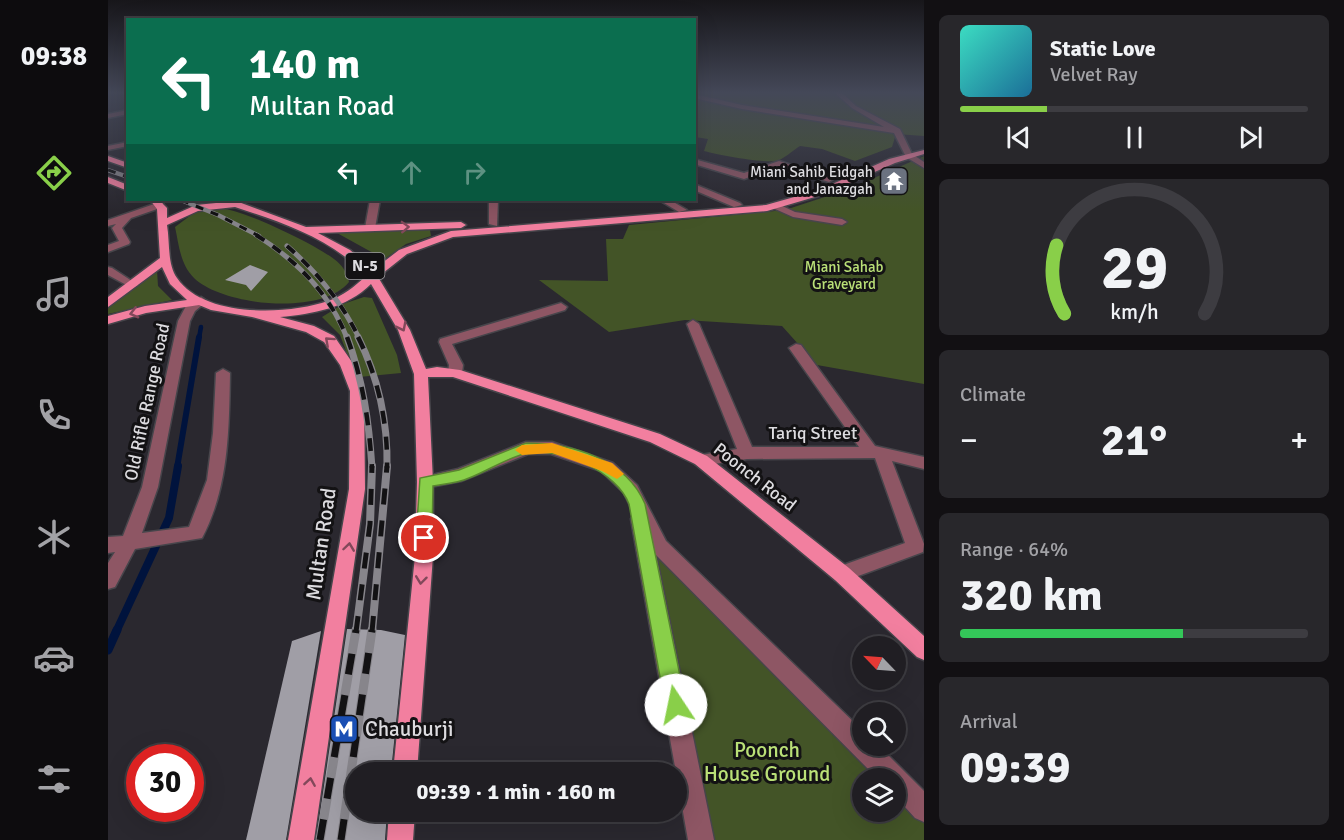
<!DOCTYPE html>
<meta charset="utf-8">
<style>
:root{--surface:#201e23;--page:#28272b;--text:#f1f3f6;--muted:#a2a2a6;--line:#3d3c41;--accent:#89cf49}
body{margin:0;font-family:Signika,sans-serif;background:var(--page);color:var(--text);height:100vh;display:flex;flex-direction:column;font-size:22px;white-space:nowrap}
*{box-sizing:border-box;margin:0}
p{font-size:20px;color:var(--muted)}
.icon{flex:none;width:33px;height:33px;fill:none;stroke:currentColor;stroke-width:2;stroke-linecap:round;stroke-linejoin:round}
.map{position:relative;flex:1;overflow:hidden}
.side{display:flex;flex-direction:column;gap:15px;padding:15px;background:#121013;width:420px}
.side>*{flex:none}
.banner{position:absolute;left:18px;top:18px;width:570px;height:183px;border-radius:0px;box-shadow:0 6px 24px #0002,0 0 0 2px var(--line);background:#0b6e4f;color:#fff;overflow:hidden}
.needle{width:39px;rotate:295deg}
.controls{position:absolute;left:744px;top:636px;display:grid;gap:12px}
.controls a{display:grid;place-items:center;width:54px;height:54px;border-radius:50%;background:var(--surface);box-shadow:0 6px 24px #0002,0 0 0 2px var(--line);font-size:30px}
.speed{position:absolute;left:18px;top:744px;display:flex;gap:12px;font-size:30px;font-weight:700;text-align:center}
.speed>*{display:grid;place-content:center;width:78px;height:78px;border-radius:50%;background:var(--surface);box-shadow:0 6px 24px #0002,0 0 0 2px var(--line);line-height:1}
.speed .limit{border:9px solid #d22;background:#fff;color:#111}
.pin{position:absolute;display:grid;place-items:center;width:51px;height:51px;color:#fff;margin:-26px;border:3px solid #fff;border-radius:50%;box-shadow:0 2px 6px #0007}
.me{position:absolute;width:66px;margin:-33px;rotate:349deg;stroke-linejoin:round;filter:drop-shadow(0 0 4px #0008)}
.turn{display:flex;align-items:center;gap:21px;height:126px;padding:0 24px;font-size:27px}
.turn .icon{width:78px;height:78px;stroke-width:2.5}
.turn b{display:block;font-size:42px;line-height:51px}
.lanes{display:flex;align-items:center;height:57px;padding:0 24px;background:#0003;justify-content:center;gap:30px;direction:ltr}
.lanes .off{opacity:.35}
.big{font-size:45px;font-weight:800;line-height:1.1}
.side .widget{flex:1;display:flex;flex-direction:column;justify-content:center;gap:9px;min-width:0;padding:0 21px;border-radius:9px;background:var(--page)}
.side .dial{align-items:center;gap:0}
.dial svg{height:156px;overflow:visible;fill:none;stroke:var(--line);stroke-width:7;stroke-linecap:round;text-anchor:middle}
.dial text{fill:var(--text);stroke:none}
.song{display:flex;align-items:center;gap:18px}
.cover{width:72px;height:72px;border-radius:9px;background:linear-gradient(135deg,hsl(170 70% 55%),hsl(200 70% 35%))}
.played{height:6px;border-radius:3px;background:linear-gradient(90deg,var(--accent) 25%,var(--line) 25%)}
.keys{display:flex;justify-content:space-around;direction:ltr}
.heat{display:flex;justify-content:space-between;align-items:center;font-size:33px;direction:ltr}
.charge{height:9px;border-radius:4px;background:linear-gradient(90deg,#34c759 64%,var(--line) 0)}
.trip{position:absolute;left:237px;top:762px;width:342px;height:60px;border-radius:30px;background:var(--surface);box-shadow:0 6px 24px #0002,0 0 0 2px var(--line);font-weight:800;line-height:60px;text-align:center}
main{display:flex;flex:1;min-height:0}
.menu{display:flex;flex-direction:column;width:108px;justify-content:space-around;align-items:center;background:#0d0c0e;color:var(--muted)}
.menu .icon{width:42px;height:42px}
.menu .on{color:var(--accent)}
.menu b{font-size:27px;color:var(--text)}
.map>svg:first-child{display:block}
.green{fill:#435427}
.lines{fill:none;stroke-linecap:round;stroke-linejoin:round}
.stream-far3{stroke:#00133d;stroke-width:4.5}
.stream-far2{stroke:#00133d;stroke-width:6}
.stream-far1{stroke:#00133d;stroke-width:8}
.stream{stroke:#00133d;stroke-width:9}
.building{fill:#a09ea6}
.minor-casing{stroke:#47454b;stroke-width:3}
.major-casing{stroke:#47454b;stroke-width:3}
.minor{fill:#8e5664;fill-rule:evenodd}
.major{fill:#f27f9f;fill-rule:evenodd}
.rail-far4-casing{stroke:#87858b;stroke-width:4.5}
.rail-far3-casing{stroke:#87858b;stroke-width:5}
.rail-far2-casing{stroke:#87858b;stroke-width:7}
.rail-far1-casing{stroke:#87858b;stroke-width:8}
.rail-casing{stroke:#87858b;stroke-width:9}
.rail-far4{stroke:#131214;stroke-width:3;stroke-dasharray:8;stroke-linecap:butt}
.rail-far3{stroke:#131214;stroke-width:4;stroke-dasharray:10;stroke-linecap:butt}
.rail-far2{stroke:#131214;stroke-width:4.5;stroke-dasharray:13;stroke-linecap:butt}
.rail-far1{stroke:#131214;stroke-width:5;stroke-dasharray:16;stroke-linecap:butt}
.rail{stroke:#131214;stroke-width:7;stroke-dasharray:21;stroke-linecap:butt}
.oneway{stroke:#82485a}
.route{fill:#89cf49;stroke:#59872f;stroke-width:1.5}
.slow{fill:#f59e0b}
.labels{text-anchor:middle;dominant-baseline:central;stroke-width:6;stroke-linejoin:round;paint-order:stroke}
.far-poi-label{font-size:15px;fill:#dddce0;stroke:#131214;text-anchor:end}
.far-park-label{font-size:15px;fill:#bae077;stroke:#131214}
.shield{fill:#131214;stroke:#a09fa3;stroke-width:1.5}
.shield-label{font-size:16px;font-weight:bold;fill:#dddce0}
.street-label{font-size:18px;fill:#dddce0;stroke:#131214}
.near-street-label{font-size:21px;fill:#dddce0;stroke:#131214}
.near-poi-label{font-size:21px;fill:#dddce0;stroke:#131214;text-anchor:start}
.near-park-label{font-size:21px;fill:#bae077;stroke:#131214}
</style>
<main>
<nav class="menu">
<b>09:38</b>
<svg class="icon on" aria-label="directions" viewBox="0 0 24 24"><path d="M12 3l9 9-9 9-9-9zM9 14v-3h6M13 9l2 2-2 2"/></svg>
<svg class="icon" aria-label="music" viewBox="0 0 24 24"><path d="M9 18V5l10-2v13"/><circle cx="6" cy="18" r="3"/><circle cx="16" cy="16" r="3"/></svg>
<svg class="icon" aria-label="phone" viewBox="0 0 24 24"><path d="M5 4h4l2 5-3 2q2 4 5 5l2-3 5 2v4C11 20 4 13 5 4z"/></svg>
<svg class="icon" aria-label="climate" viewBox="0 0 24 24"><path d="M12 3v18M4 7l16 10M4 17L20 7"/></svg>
<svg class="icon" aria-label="car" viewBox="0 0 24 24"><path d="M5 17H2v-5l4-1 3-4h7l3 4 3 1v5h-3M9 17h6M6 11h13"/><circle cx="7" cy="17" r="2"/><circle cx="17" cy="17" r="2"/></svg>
<svg class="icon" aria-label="filters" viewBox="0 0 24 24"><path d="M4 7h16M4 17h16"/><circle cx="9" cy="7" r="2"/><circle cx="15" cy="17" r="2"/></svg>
</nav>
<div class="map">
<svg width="816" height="840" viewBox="0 0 816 840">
<rect width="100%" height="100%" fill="#2a282f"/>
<g class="green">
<path d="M587,92H816V136L788,134L784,147L747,161L714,149L692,146C685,150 675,160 668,161C655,163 610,155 596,151L600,139L587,137Z"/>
<polygon points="816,156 816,384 709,365 674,326 577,320 501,332 431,280 500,281 498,239 515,239 521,225 677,210 741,189"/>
<path d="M112,208C136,210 206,244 226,259C234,265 239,272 241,282C214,316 115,306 86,278C72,264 71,245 67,227L87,212Z"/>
<polygon points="322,230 323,236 298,244 272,262 267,254 229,233"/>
<polygon points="49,270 50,286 64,300 0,314 0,307"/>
<polygon points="256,297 264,298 289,355 293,373 251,377 245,369 232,335 214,317 235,304"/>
<polygon points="529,504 551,546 652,643 784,778 754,778 754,812 788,812 788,782 816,812 816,840 593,840"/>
</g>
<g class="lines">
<polyline class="stream-far3" points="91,338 93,327"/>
<polyline class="stream-far2" points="69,468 91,337"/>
<polyline class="stream-far1" points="8,632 61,518 70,466"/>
<polyline class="stream" points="0,650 9,630"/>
</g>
<g class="building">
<polygon points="142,265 160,272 143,291 138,285 117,280"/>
<polygon points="239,629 273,630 297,635 283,772 248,772 248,812 279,812 277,840 208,840"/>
<polygon points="213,631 178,840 138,840 184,641"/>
</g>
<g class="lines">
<g class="minor-casing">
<g id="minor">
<polygon points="726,92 733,92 748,106 792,129 804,154 816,162 816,168 798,157 786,133 634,109 586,98 586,94 634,105 776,127 744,108"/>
<polygon points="812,92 816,92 816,95"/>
<polygon points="20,110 20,114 0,118 0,114"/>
<polygon points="20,142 20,146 0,150 0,146"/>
<polygon points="586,159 636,173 671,161 725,179 721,182 671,166 636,179 586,164"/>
<polygon points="586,184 632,203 634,205 626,207 586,190"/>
<polygon points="262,200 272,200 267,228 262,231 257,228"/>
<polygon points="381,200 390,200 389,226 381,224"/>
<polygon points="551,200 562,200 579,210 571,212"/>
<polygon points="52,202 55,203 55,207 23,218 14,228 22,242 21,244 0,252 0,245 11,241 4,228 8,224 0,226 0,220"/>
<polygon points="668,203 687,212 734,219 739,222 734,225 685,217 665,208 663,206"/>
<polygon points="0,267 4,268 30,285 24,288 0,275"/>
<path d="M93,297L99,301L87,311L82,321L50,487L34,533L81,527L99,480L105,433L108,373L115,369L122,373C121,429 121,487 94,538L27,549L7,587L0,589V563L7,552L0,553V537L15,536L34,487L70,321L78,306Z"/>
<polygon points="453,303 459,307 457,310 344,344 355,365 354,373 347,377 340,373 341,365 331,342 332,339"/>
<polygon points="585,320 591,324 644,447 751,447 681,348 688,344 693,345 767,446 816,457 816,469 784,461 816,544 815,552 734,582 727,580 724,574 727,568 797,543 767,458 639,459 593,466 587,464 585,460 587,456 629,449 579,324"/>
<polygon points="418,442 444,442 505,463 529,485 558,541 754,730 754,746 771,746 816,791 816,822 807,818 788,797 788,778 769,778 548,555 606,840 580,840 523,519 526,514 516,493 493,471 443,454 420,454 353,481 317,488 311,486 309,482 311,478 350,469"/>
</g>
</g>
<g class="major-casing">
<g id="major">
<path d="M816,150V154L787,163L717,194L659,211L345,237L299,254L270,277L302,330L318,369L329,367L352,370L552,434L599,456L741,568L816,636V660L809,657L727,580L587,464L542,442L345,377H320L325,482V556L309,772H285L307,556L309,482L306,374L290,330L263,284C239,308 205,314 172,317L206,326L226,336L246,365L256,391L257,489L206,840H180L241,489L242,391L232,365L216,342L198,332L144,317L103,310L91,305L38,313L0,324V316L37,306L79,300L62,284L54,267L0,307V297L52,258L49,209L42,200H51L59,208V218L88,205L128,201L198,227L353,222L358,225L353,228L210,233L242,250L265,270L291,250L343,231L658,205L711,190L781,159ZM127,207C173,222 225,239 258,276C246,287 235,296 220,301C180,315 96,318 69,278C59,264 62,242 59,225L90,211Z"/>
<polygon points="0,156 20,163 20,168 0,161"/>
<polygon points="0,177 20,185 20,191 0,183"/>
<polygon points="281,812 307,812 305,840 279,840"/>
</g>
</g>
<use href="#minor" class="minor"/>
<use href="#major" class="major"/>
<g class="rail-far4-casing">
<g id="rail-far4">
<polyline points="0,170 20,177"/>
<polyline points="73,200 110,215 151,236"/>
</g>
</g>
<g class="rail-far3-casing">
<g id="rail-far3">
<path d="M148,235C188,260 222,294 239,338"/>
<path d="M179,246C210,273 233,301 251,338"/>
</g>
</g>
<g class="rail-far2-casing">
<g id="rail-far2">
<path d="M239,337C255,380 261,422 264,468"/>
<path d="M250,337C270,377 280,423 279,468"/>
</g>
</g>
<g class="rail-far1-casing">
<g id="rail-far1">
<polyline points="248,632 262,524 264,466"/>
<polyline points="264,632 279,466"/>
</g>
</g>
<g class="rail-casing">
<g id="rail">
<polyline points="212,840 248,630"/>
<polyline points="233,840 264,630"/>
</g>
</g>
<use href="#rail-far4" class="rail-far4"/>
<use href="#rail-far3" class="rail-far3"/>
<use href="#rail-far2" class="rail-far2"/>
<use href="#rail-far1" class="rail-far1"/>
<use href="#rail" class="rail"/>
</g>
<defs><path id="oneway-chevron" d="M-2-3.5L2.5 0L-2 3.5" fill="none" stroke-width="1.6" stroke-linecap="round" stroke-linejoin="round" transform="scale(1.5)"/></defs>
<g class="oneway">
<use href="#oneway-chevron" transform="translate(297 227) rotate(-2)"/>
<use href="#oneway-chevron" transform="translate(26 313) rotate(166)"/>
<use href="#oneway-chevron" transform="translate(294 327) rotate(63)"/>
<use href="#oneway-chevron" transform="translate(221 341) rotate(-138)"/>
<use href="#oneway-chevron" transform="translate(241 547) rotate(-82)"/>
<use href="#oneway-chevron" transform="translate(313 580) rotate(97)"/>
<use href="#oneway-chevron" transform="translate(202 782) rotate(-81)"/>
</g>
<linearGradient id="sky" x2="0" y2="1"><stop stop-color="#17161a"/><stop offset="0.44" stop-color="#444858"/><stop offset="1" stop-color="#444858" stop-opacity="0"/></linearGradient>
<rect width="816" height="210" fill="url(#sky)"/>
<path class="route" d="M418,443C464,443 518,459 537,504L578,705L575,713L568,716L560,713L557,705L521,504C509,472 455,448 421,453C401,456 380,471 361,478C350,483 337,484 325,486L324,538L322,543H310L308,538L312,478L351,470Z"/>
<polygon class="slow" points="444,443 504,463 516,474 509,479 494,471 444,453 414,455 407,450 414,445"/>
<defs>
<g id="temple-square" transform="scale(1.5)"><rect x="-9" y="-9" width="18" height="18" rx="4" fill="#6b7280" stroke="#131214"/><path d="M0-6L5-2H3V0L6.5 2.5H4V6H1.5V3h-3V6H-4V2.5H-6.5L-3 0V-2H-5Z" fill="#fff"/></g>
<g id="metro-square" transform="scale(1.5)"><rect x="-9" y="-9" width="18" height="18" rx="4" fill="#1a4fb4" stroke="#131214"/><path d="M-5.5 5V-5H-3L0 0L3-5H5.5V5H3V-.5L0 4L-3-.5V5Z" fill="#fff"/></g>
</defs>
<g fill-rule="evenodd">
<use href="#temple-square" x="786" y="181"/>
<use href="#metro-square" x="236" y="729"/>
</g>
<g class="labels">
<g class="far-poi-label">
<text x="765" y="172">Miani Sahib Eidgah<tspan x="765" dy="17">and Janazgah</tspan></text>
</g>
<g class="far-park-label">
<text x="736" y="267">Miani Sahab<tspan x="736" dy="17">Graveyard</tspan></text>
</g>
<rect class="shield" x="237.5" y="253" width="39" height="26" rx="4.5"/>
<g class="shield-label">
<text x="257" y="266">N-5</text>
</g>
<g class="street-label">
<text transform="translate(39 402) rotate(-78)">Old Rifle Range Road</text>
<text x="705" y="433">Tariq Street</text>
<text transform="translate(647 477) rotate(38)">Poonch Road</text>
</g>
<g class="near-street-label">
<text transform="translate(213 544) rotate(-82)">Multan Road</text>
</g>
<g class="near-poi-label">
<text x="257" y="729">Chauburji</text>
</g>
<g class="near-park-label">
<text x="659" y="750">Poonch<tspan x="659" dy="24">House Ground</tspan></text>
</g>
</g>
</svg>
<div class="controls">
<a><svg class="needle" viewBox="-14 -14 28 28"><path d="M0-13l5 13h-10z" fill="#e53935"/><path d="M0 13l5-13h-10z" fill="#a2a2a6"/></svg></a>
<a><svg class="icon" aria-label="search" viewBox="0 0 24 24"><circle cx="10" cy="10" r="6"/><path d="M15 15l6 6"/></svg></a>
<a><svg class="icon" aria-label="layers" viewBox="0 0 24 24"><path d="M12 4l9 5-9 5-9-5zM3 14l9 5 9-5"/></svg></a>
</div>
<div class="speed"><div class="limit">30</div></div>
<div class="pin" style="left:316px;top:538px;background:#d93025"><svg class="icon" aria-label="arrive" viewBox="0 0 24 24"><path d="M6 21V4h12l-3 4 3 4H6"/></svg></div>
<svg class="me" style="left:568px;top:705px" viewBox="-20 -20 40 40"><circle r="19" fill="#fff"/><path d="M0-13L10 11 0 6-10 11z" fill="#89cf49"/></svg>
<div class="trip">09:39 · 1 min · 160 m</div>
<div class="banner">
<div class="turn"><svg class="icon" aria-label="left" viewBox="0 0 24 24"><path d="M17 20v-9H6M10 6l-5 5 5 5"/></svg><div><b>140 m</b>Multan Road</div></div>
<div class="lanes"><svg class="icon" aria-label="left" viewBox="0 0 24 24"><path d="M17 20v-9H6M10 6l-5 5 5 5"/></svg><svg class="icon off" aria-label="ahead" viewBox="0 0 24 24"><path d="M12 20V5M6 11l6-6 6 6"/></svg><svg class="icon off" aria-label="right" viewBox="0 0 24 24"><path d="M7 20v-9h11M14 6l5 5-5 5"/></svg></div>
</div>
</div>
<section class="side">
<div class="widget">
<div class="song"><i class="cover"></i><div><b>Static Love</b><p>Velvet Ray</p></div></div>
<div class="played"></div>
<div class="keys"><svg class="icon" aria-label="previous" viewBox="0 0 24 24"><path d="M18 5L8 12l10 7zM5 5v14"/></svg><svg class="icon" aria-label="pause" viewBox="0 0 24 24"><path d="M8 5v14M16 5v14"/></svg><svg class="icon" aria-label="next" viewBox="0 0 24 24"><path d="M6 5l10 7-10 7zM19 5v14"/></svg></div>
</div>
<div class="widget dial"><svg viewBox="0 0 100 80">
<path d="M14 69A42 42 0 1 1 86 69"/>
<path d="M14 69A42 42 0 0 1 10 34" stroke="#89cf49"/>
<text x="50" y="56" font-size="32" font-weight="700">29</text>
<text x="50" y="72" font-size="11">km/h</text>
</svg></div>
<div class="widget"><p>Climate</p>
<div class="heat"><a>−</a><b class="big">21°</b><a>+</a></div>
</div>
<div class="widget"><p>Range · 64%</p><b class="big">320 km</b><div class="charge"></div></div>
<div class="widget"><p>Arrival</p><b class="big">09:39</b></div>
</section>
</main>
